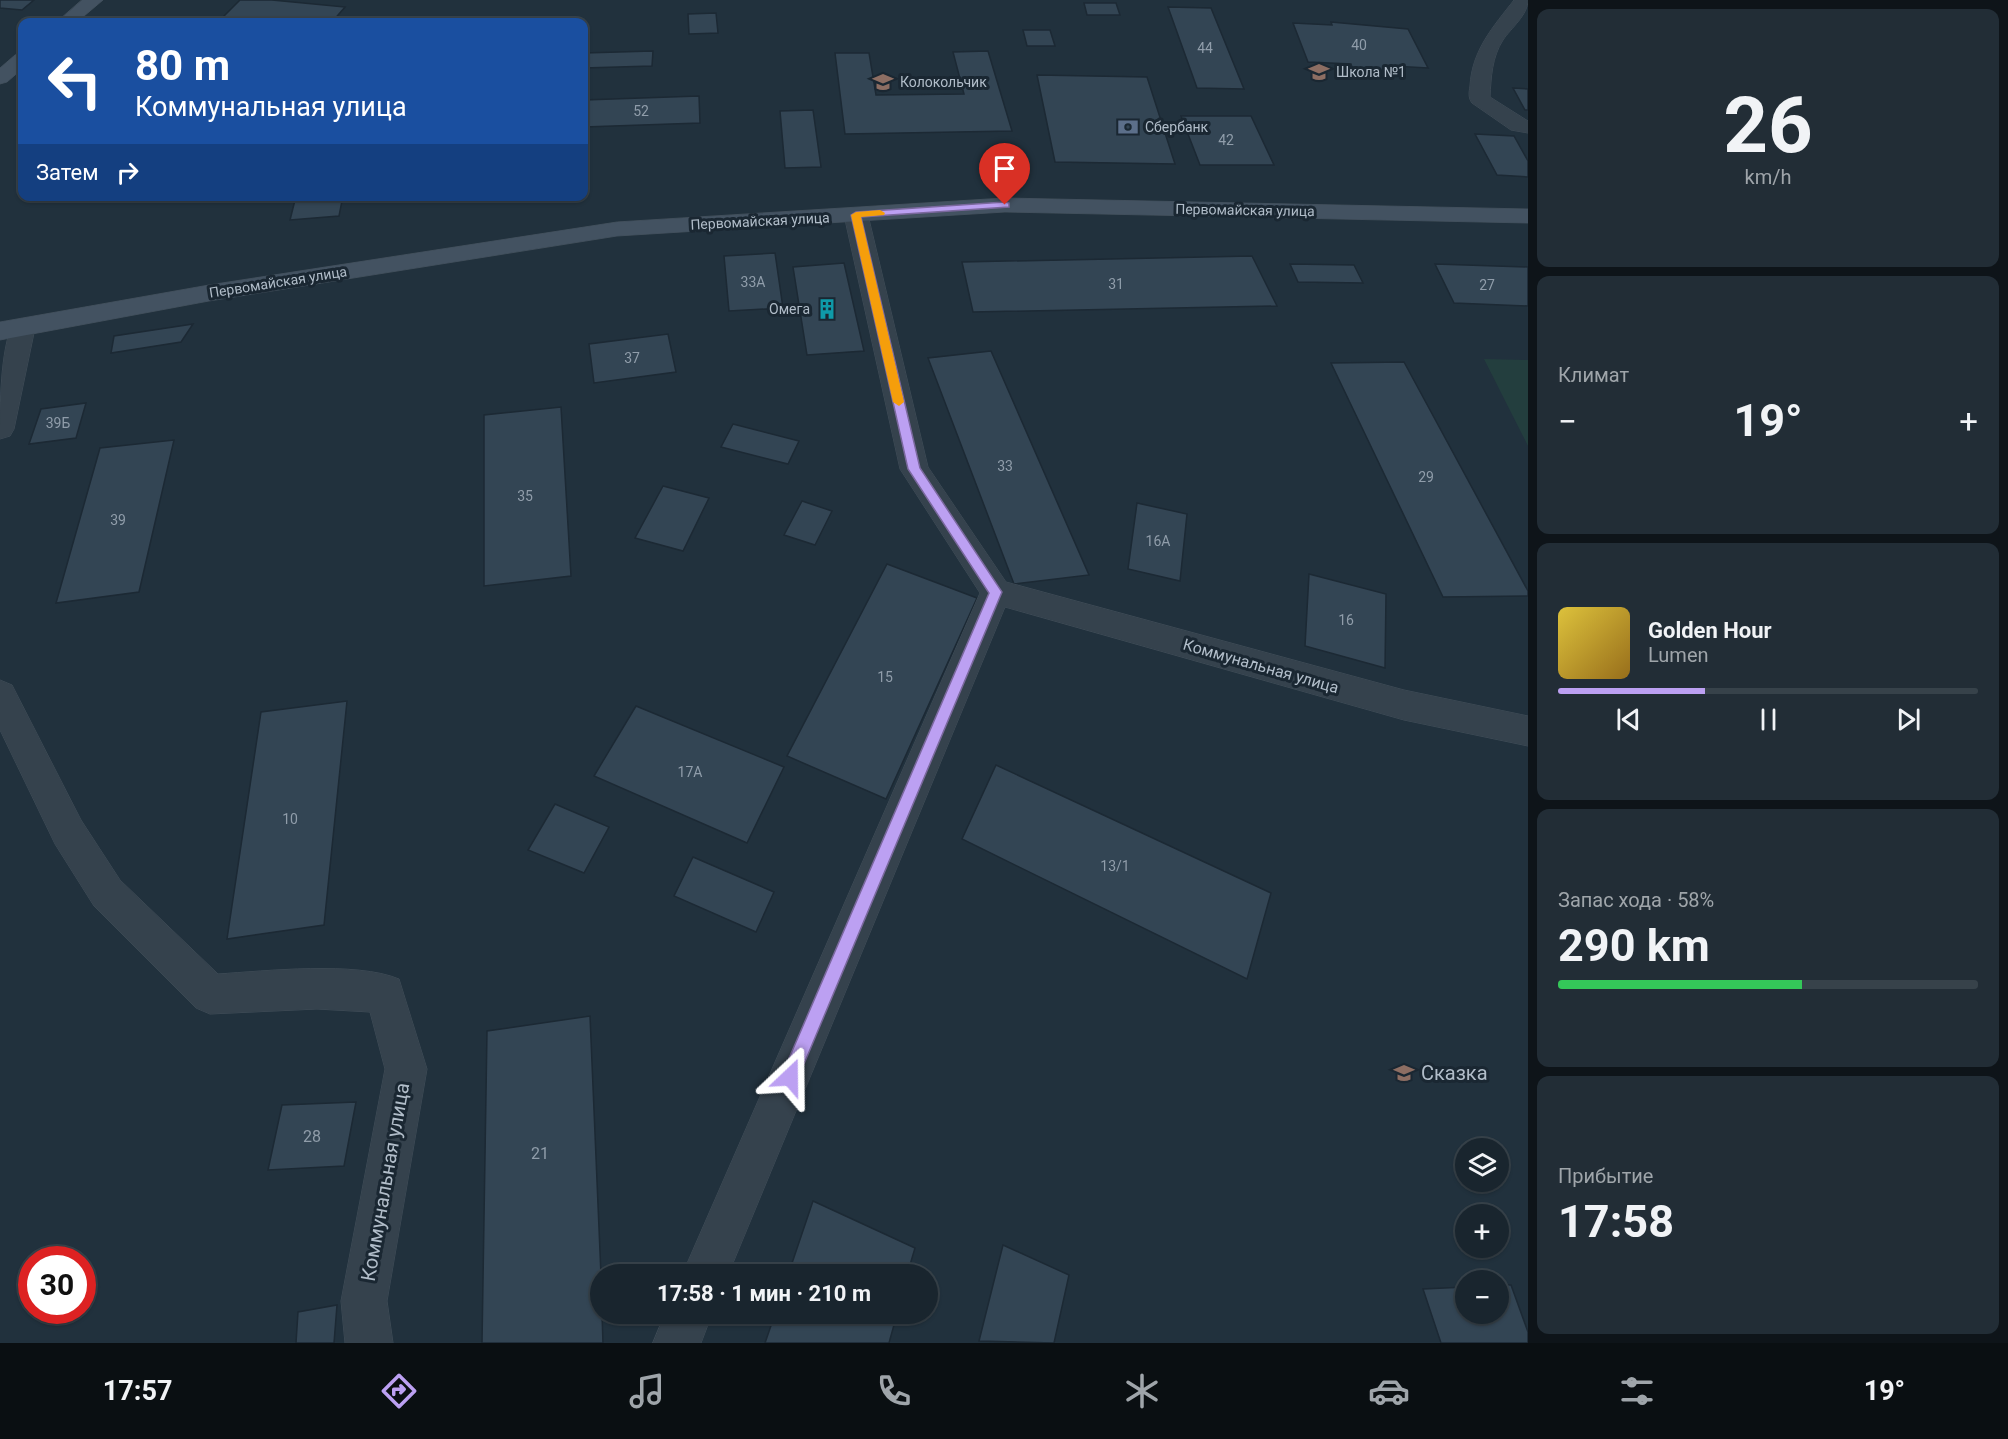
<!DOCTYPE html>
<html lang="ru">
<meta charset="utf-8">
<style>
:root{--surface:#19252e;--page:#222d36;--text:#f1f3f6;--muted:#9fa5aa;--line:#37424a;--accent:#bca0f2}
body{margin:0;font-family:Roboto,sans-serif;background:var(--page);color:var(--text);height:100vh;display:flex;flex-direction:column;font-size:22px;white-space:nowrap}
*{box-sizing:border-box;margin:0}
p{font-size:20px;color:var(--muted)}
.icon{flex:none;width:33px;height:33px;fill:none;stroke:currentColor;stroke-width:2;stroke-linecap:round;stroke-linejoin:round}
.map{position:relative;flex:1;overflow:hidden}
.sheet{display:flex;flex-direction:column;gap:9px;padding:9px;background:#0e1419;width:480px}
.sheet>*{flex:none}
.hud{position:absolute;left:18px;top:18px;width:570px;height:183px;border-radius:12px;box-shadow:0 2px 4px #0004,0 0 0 2px var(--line);background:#1a4fa0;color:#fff;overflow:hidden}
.tools{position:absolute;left:1455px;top:1138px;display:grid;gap:12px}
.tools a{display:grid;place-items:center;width:54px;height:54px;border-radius:50%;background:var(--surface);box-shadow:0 2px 4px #0004,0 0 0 2px var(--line);font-size:30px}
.speed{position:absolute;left:18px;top:1246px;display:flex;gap:12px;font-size:30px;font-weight:700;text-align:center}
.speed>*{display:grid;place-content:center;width:78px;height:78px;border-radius:50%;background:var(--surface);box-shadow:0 2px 4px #0004,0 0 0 2px var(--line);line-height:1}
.speed .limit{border:9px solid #d22;background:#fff;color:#111}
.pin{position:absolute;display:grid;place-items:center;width:51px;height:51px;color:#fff;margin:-62px -26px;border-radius:50% 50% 50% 0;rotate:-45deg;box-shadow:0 0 6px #0007}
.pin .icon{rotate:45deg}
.me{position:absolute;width:66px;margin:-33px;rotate:23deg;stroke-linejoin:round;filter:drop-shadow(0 0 4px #0008)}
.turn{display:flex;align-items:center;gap:21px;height:126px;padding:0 18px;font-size:27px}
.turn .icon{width:78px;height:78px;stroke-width:2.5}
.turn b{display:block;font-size:42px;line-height:51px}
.then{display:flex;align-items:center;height:57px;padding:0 18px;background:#0003;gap:12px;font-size:22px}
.big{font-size:45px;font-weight:700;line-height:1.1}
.sheet .card{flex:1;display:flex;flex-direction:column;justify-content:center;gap:9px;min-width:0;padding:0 21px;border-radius:12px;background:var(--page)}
.sheet .dial{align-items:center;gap:0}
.dial b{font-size:78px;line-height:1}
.song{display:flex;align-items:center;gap:18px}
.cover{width:72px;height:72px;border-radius:9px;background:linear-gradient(135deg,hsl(50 70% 55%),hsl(40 70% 35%))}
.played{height:6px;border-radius:3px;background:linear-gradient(90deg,var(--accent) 35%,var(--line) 35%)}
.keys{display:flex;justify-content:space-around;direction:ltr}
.heat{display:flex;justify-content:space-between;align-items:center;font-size:33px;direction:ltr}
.charge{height:9px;border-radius:4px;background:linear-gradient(90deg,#34c759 58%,var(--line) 0)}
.trip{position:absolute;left:590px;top:1264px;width:348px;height:60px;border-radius:30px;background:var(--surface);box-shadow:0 2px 4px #0004,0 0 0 2px var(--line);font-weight:700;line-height:60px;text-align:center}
.menu{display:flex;height:96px;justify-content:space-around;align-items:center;background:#0a0f12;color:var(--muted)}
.menu .icon{width:42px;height:42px}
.menu .on{color:var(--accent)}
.menu b{font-size:27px;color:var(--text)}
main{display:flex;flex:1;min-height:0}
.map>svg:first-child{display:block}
.green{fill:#233e3e}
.building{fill:#334554;stroke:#1c2934;stroke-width:1.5}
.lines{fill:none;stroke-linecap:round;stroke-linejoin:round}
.street-casing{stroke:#414e59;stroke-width:1}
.secondary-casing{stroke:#414e59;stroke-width:1}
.street{fill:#35424d;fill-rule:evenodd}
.secondary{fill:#435261;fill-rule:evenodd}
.route{fill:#bca0f2;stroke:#7a689d;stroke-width:1.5}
.slow{fill:#f59e0b}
.labels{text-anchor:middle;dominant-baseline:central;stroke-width:6;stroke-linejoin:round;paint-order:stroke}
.number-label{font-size:14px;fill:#909daa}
.far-poi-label{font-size:14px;fill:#b1bdc9;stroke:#1a2732;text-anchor:start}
.far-street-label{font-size:14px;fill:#b1bdc9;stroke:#1a2732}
.street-label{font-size:16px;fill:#b1bdc9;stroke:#1a2732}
.near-number-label{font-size:16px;fill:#909daa}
.near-poi-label{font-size:20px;fill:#b1bdc9;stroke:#1a2732;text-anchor:start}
.near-street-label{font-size:20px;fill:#b1bdc9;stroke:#1a2732}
</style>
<main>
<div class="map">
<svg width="1528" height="1343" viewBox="0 0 1528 1343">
<rect width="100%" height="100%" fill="#21313d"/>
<polygon class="green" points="1484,359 1528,360 1528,446"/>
<g class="building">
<polygon points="0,0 34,0 22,10 0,8"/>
<polygon points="240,0 272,0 345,7 332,22 218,22"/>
<polygon points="1084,3 1116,3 1120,15 1087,15"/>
<polygon points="1168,7 1211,8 1244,89 1197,88"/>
<polygon points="716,13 718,33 689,34 688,14"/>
<polygon points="1331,22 1408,29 1428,68 1393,66 1396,72 1353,70 1351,64 1308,62 1293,23 1332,25"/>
<polygon points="1023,30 1050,30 1055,46 1027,46"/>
<polygon points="653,51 652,66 584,68 584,53"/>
<polygon points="988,51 1012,131 845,134 835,53 869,53 876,95 964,94 953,52"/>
<polygon points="1037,75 1147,77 1175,164 1055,162"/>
<polygon points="1513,88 1528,89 1528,110 1525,110"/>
<polygon points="699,96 700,123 584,127 584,100"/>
<polygon points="813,110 821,167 785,168 780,111"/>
<polygon points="1181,116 1251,116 1274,165 1200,165"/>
<polygon points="1475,134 1514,136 1528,161 1528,177 1497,175"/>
<polygon points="296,196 343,196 339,216 290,220"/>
<polygon points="775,253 783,308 729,311 724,256"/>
<polygon points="1252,256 1277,306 973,312 962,262"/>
<polygon points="844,263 864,351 807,355 793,267"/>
<polygon points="1290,264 1354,265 1363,283 1298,282"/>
<polygon points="1435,264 1528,267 1528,306 1454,303"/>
<polygon points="193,324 181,342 111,353 114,336"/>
<polygon points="668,334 676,372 594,383 589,344"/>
<polygon points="991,351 1089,575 1014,584 928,358"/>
<polygon points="1404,362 1528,591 1528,596 1443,597 1331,363"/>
<polygon points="86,403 76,438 29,444 41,409"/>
<polygon points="561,407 571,576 484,586 484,415"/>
<polygon points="733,424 799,441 788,464 721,447"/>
<polygon points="174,440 139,592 56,603 100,448"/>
<polygon points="663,486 709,498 683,551 635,538"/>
<polygon points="802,501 832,511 815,545 784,535"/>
<polygon points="1137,503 1187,514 1180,581 1128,569"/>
<polygon points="887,564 977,598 886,799 787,756"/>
<polygon points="1309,574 1386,594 1385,668 1305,646"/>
<polygon points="347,701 324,925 227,939 261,712"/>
<polygon points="636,706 784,767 747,843 594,776"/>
<polygon points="996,765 1271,893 1247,979 962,839"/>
<polygon points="555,804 609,827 584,873 528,850"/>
<polygon points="693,857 774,892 756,932 674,896"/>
<polygon points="590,1016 601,1275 600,1314 602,1314 603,1343 482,1343 487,1031"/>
<polygon points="356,1102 344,1166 268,1170 282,1105"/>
<polygon points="813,1201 915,1248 907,1275 788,1275"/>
<polygon points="1003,1245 1069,1275 1054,1343 979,1341"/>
<polygon points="1498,1285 1511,1285 1528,1332 1528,1343 1441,1343 1423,1289 1466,1287 1466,1314 1498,1314"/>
<polygon points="337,1305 334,1343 296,1343 298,1312"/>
<polygon points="775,1314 897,1314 889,1343 765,1343"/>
</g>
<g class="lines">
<g class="street-casing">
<g id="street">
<path d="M1514,0H1528C1528,15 1511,28 1503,40C1492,57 1491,77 1490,97L1528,121V133L1511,130L1472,103C1468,98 1469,92 1470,86C1472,50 1493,27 1514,0Z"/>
<polygon points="856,208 864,210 868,215 928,467 1006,582 1404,690 1528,716 1528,746 1404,720 1005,607 728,1275 682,1275 980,593 900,469 844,215 848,210"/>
<path d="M22,319L31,322L35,328L14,429L10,436L0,439C0,405 0,352 13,322Z"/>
<path d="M0,680L12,685L81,820L120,880L218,974C266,971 356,961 399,979L427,1069L387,1301L393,1343H345L341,1301L385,1069L370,1012L317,1009L210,1014L196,1008L94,906L55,844L0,730Z"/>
<polygon points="665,1314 712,1314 701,1343 653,1343"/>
</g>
</g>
<g class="secondary-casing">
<g id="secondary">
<polygon points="82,0 103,0 77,22 57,22"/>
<polygon points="22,53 22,69 7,82 0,84 0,68 15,55"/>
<polygon points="1005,198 1528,209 1528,223 1005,212 617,236 209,301 0,340 0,322 209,285 617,222"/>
</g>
</g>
<use href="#street" class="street"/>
<use href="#secondary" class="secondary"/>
</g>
<polygon class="route" points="1005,202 1009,203 1009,207 861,217 920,468 1002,592 796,1083 790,1085 784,1083 781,1077 989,593 908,469 851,215 856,212"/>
<polygon class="slow" points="880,210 885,213 884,215 861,217 904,402 899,406 893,402 851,215 856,212"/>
<defs>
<g id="school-bare" transform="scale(1.62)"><path d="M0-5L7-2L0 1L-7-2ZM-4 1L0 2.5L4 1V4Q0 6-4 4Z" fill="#8d6e63" stroke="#1a2732" stroke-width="2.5" paint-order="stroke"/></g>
<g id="bank-bare" transform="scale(1.62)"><path d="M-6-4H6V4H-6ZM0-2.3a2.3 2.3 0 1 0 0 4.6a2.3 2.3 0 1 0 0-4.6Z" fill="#5c6f8a" stroke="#1a2732" stroke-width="2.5" paint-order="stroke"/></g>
<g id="building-bare" transform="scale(1.62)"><path d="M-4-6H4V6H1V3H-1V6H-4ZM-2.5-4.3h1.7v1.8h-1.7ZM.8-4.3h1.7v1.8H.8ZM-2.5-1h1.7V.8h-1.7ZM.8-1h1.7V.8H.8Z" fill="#0f9aa8" stroke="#1a2732" stroke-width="2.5" paint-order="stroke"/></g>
</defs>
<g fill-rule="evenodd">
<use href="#school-bare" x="1319" y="72"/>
<use href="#school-bare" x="883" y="82"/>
<use href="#bank-bare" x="1128" y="127"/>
<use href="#building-bare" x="827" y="309"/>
<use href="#school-bare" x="1404" y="1073"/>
</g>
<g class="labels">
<g class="number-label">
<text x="1359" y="45">40</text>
<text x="1205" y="48">44</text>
<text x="641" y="111">52</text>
<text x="1226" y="140">42</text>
<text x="753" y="282">33А</text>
<text x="1116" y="284">31</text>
<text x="1487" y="285">27</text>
<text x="632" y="358">37</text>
<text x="58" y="423">39Б</text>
<text x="1005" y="466">33</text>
<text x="1426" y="477">29</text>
<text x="525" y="496">35</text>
<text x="118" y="520">39</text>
<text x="1158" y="541">16А</text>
<text x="1346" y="620">16</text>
<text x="885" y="677">15</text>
<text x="690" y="772">17А</text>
<text x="290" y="819">10</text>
<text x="1115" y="866">13/1</text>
</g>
<g class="far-poi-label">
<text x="1336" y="72">Школа №1</text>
<text x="900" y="82">Колокольчик</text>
<text x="1145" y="127">Сбербанк</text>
<text x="810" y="309" text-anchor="end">Омега</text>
</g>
<g class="far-street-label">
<text transform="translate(1245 210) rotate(1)">Первомайская улица</text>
<text transform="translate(760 221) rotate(-3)">Первомайская улица</text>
<text transform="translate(278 282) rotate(-9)">Первомайская улица</text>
</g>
<g class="street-label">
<text transform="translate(1261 666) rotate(16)">Коммунальная улица</text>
</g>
<g class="near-number-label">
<text x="312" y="1136">28</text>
<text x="540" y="1153">21</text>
</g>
<g class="near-poi-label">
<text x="1421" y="1073">Сказка</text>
</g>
<g class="near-street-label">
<text transform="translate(385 1182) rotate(-80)">Коммунальная улица</text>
</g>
</g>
</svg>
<div class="tools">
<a><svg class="icon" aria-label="layers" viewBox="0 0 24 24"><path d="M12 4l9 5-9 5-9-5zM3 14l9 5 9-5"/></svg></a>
<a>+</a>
<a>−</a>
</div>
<div class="speed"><div class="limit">30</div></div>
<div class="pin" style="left:1005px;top:205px;background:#d93025"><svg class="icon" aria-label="arrive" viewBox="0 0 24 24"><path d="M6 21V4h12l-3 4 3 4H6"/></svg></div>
<svg class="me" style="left:790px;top:1077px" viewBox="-20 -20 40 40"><path d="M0-17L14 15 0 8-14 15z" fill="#bca0f2" stroke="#fff" stroke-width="4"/></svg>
<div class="trip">17:58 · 1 мин · 210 m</div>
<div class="hud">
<div class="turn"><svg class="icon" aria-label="left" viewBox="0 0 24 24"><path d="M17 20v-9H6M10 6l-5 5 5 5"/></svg><div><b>80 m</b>Коммунальная улица</div></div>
<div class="then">Затем<svg class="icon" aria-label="right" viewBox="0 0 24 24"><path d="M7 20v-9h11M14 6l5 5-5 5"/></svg></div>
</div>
</div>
<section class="sheet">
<div class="card dial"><b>26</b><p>km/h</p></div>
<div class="card"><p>Климат</p>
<div class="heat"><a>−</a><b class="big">19°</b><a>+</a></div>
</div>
<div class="card">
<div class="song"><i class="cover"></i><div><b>Golden Hour</b><p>Lumen</p></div></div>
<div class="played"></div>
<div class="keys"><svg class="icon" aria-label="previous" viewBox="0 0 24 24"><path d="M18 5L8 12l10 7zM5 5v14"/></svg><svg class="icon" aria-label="pause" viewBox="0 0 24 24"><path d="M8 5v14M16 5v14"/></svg><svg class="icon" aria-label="next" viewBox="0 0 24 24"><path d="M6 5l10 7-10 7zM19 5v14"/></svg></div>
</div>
<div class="card"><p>Запас хода · 58%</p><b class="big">290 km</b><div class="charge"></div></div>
<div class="card"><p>Прибытие</p><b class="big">17:58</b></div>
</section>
</main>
<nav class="menu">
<b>17:57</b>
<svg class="icon on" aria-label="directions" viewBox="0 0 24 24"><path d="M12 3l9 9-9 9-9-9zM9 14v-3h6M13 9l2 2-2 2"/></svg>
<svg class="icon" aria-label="music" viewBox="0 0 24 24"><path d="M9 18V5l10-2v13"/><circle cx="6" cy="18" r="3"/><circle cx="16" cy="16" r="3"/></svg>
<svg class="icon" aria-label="phone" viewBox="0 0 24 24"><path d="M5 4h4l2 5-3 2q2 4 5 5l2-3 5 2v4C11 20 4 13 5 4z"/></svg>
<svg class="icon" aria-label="climate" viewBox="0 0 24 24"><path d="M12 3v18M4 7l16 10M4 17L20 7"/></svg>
<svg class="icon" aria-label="car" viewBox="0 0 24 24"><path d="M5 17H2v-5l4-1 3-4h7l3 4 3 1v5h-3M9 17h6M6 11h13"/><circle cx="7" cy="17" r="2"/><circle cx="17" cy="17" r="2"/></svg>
<svg class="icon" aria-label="filters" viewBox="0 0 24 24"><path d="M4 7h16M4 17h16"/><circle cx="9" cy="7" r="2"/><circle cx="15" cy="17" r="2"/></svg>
<b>19°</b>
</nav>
